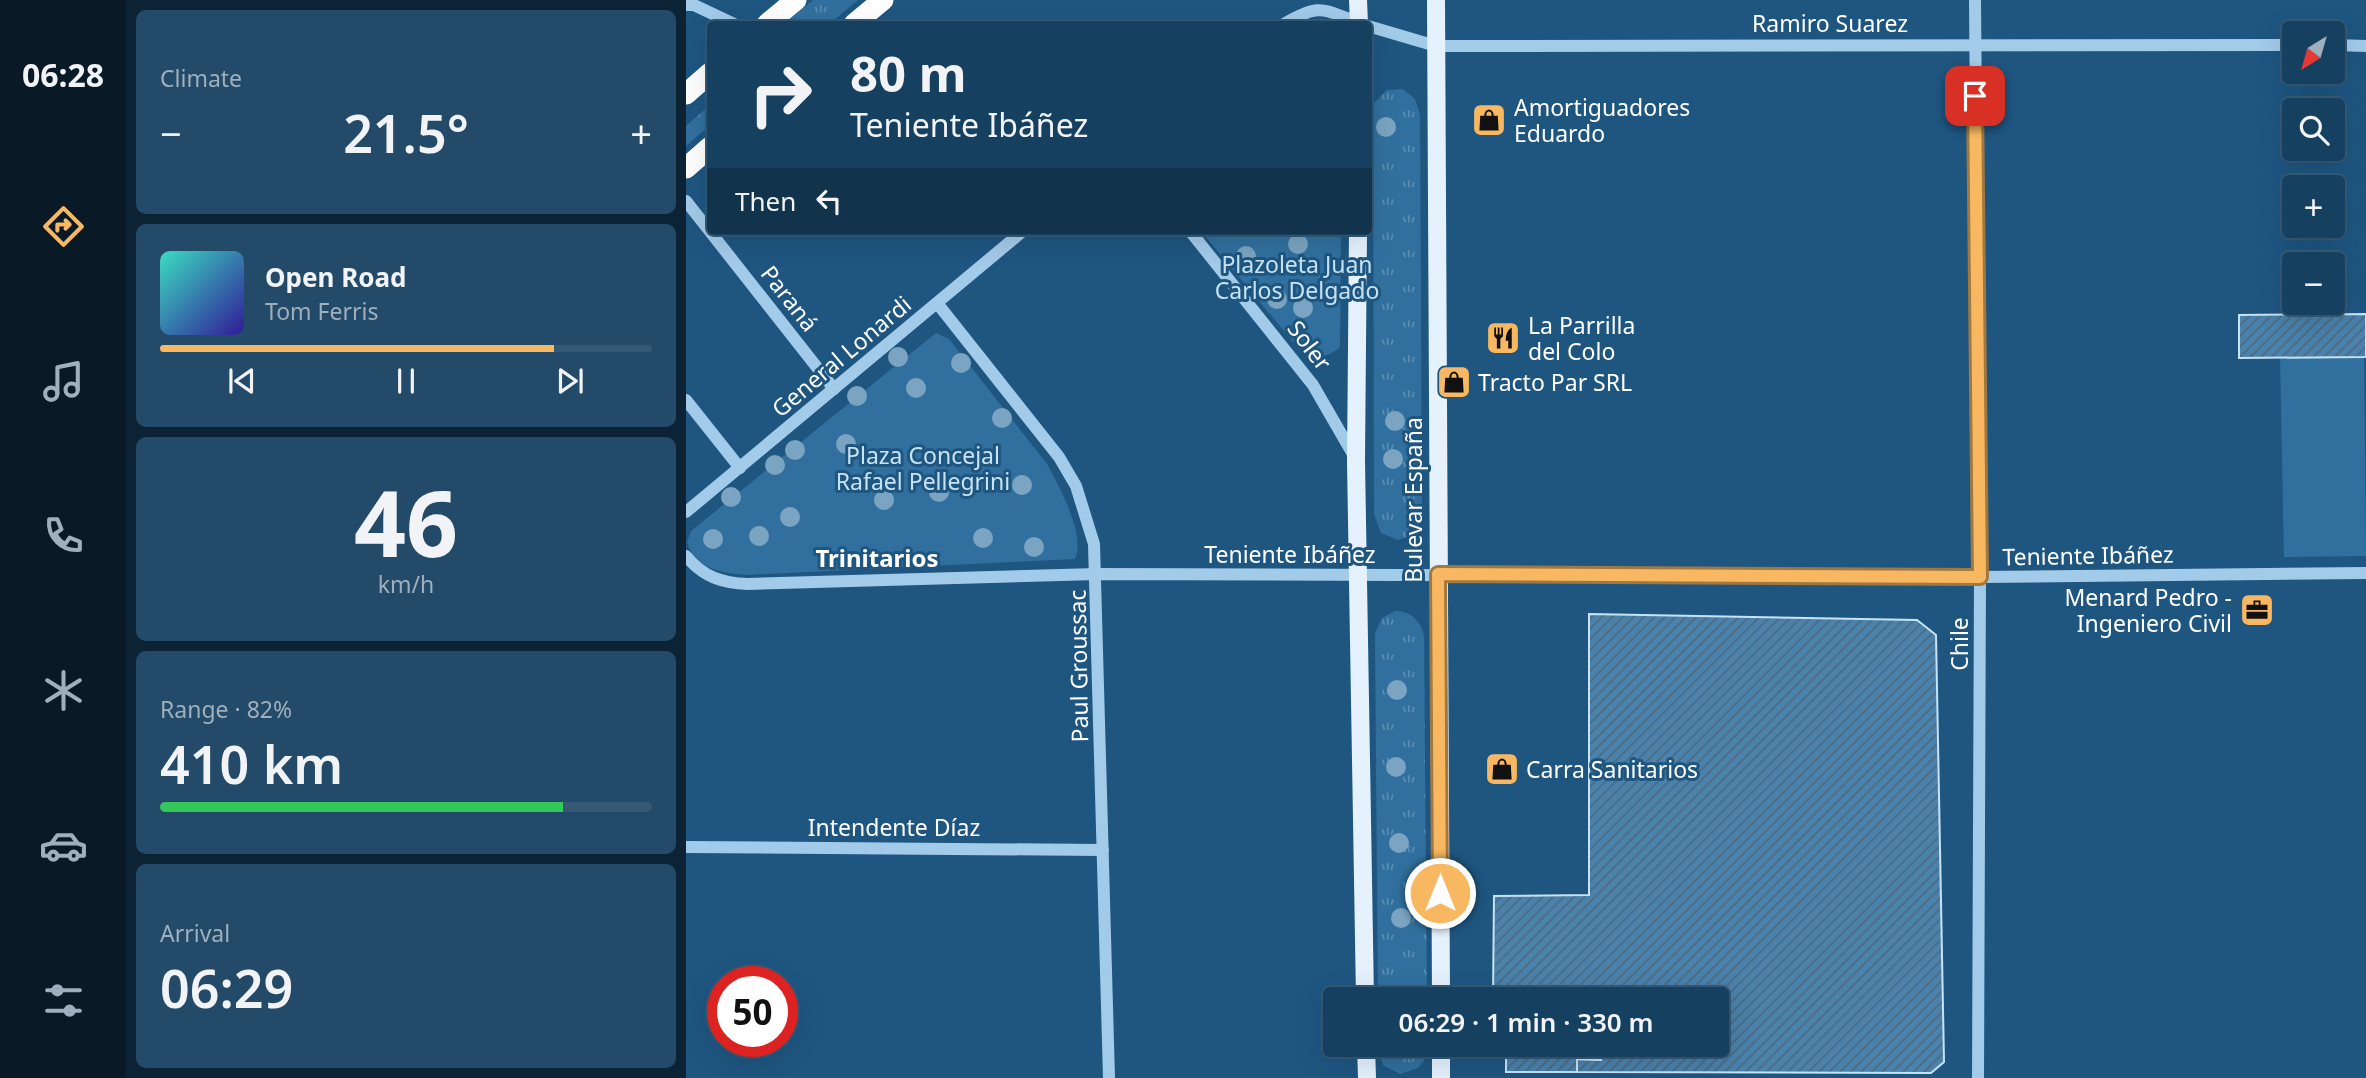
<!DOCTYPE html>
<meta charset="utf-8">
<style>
:root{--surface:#164060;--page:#234b69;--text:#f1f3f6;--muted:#9eafbd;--line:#355975;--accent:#f8b861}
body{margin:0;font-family:"Noto Sans",sans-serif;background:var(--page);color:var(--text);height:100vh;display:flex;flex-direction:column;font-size:26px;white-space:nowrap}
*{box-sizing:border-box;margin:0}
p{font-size:23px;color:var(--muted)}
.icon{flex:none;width:38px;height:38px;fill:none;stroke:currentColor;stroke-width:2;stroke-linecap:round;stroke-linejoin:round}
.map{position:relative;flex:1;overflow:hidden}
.details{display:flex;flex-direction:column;gap:10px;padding:10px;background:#0c2335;width:560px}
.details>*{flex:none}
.top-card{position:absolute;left:21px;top:21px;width:665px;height:214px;border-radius:7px;box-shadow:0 7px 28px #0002,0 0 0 2px var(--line);background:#164060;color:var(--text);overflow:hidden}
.needle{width:46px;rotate:217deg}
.fabs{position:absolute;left:1596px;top:21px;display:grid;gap:14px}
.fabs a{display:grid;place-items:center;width:63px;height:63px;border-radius:7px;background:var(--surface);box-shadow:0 7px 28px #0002,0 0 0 2px var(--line);font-size:35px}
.speed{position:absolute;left:21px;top:966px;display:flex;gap:14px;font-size:35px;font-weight:700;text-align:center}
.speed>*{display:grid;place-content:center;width:91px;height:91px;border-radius:50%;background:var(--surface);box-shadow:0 7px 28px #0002,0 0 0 2px var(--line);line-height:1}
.speed .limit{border:10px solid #d22;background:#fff;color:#111}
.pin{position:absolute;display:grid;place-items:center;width:60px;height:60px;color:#fff;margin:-30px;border-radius:14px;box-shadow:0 4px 10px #0006}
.me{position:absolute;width:77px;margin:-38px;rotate:0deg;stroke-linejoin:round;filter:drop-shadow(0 0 5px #0008)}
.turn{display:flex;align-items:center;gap:24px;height:147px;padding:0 28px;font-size:32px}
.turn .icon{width:91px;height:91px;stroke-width:2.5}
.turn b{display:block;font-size:49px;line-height:60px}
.then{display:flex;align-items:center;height:66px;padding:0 28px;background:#0003;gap:14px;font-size:26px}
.big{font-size:52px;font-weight:600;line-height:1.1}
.details .tile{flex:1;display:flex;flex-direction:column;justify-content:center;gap:10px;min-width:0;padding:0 24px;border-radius:10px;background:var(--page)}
.details .dial{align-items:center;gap:0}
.dial b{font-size:91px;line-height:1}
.song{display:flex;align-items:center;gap:21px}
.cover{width:84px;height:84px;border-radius:10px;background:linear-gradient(135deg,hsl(170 70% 55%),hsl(250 70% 35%))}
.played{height:7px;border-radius:4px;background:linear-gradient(90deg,var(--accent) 80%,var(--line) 80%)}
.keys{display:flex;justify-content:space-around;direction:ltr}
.heat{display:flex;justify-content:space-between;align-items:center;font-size:38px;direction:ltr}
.charge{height:10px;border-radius:5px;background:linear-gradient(90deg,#34c759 82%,var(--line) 0)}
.trip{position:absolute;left:637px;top:987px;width:406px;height:70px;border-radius:7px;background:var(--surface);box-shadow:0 7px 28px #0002,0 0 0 2px var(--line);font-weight:600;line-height:70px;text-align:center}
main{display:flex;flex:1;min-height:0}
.tabs{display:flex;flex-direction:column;width:126px;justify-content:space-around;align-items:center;background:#091a26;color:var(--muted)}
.tabs .icon{width:49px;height:49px}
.tabs .current{color:var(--accent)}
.tabs b{font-size:32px;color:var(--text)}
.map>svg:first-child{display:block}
.grass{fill:url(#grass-tufts)}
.park{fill:#31709e}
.building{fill:url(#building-hatch);stroke:#c6e3f6;stroke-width:2}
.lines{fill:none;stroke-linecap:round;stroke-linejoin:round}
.minor{stroke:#a2cbe9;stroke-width:12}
.major{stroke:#e5f2fe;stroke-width:18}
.highway{stroke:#fff;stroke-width:21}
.tree{fill:#7aa4c1}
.route-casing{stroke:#a1783f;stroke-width:18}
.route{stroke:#f8b861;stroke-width:12}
.labels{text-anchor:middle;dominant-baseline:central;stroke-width:6;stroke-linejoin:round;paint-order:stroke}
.street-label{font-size:23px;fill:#fff;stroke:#1e5680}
.poi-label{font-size:23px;fill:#fff;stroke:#1e5680;text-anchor:start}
.park-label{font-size:23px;fill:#c6e3f6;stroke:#1e5680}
.neighbourhood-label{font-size:24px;font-weight:bold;fill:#fff;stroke:#1e5680}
</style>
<main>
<nav class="tabs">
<b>06:28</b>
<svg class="icon current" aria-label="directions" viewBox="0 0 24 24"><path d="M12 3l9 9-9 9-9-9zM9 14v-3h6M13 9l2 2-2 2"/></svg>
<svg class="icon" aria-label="music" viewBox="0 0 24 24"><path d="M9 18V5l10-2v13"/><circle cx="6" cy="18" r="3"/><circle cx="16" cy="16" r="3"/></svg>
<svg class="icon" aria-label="phone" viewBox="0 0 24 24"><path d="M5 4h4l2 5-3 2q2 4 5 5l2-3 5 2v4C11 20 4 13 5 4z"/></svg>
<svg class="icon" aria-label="climate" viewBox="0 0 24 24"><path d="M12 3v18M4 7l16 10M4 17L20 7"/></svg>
<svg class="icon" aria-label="car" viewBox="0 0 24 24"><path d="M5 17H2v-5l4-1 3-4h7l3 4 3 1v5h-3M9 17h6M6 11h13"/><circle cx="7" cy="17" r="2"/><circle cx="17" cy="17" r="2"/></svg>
<svg class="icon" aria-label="filters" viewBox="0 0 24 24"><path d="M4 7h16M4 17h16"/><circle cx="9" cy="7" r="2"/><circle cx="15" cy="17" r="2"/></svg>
</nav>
<section class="details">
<div class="tile"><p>Climate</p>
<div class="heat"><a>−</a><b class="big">21.5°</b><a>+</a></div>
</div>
<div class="tile">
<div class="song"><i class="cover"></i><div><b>Open Road</b><p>Tom Ferris</p></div></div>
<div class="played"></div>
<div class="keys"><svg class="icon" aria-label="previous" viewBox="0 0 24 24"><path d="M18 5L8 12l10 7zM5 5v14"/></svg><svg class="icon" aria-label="pause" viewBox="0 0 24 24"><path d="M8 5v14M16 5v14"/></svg><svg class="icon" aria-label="next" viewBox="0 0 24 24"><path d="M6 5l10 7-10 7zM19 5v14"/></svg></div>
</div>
<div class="tile dial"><b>46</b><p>km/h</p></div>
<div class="tile"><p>Range · 82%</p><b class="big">410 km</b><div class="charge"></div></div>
<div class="tile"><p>Arrival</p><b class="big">06:29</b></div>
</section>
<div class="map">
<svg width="1680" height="1078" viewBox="0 0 1680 1078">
<defs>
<pattern id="grass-tufts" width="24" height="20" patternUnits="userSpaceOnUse" patternTransform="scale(1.75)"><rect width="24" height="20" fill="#31709e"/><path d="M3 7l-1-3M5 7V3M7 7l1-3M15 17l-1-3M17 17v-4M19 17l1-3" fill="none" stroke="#5a8db1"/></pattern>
<pattern id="building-hatch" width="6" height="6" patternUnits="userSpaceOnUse" patternTransform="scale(1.75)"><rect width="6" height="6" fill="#4a82ac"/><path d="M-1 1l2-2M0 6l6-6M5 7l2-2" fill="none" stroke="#4b6a81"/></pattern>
</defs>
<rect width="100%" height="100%" fill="#1e5680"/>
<g class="grass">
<polygon points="127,0 172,0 143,24 98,24"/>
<polygon points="717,89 729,99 734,115 736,516 729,534 712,540 695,533 688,514 687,104 701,90"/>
<polygon points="24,105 24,125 0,146 0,126"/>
<path d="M709,611C725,611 734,620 738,636L741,999H692L689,633L696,618Z"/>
<polygon points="692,1045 741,1045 740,1058 732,1068 714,1074 697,1065"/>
</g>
<g class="park">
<path d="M515,231H655L654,347C641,359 627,359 613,349Z"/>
<path d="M250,333L263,339L361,464C373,485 400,536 389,559L60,575C36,573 9,569 1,542L5,531Z"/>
<polygon points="1678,357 1680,556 1598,557 1594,358"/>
</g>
<g class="building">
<polygon points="1680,314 1680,357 1553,358 1553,315"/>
<polygon points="903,614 1231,620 1250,635 1258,1062 1245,1073 891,1072 891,1059 915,1060 915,1045 1031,1045 1031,999 807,999 808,896 903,895"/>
<polygon points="807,1045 915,1045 915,1060 891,1059 891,1072 820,1072 820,1057 807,1056"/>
</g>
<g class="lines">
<g class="minor">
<polyline points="1289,0 1294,577 1292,1078"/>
<polyline points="0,5 8,5 48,24"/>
<path d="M598,24C638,0 638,12 678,24"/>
<polyline points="682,26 750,46 1608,45"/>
<polyline points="1647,45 1680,46"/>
<polyline points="0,201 148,389"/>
<polyline points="504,231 627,385 668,456"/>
<polyline points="251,303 373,457 390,486 408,544 423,1078"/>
<polyline points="0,400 54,468"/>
<polyline points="0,512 337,231"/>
<path d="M0,556C17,577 36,583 62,584L411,574L1294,577L1680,573"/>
<polyline points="0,847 417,850"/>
</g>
<g class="major">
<polyline points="672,0 673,24"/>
<polyline points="750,0 755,999"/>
<polyline points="672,231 670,461 679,999"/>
<polyline points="680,1045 681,1078"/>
<polyline points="755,1045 755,1078"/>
</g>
<g class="highway">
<polyline points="81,24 110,0"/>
<polyline points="168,24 197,0"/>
<polyline points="0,94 24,73"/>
<polyline points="0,168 24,147"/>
</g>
</g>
<g class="tree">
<circle cx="700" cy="127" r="10"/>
<circle cx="612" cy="244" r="10"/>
<circle cx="560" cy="256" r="10"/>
<circle cx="591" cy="299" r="10"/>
<circle cx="617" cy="308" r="10"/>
<circle cx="212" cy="357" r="10"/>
<circle cx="275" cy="363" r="10"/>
<circle cx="230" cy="388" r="10"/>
<circle cx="171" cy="396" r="10"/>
<circle cx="316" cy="418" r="10"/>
<circle cx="709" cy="421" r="10"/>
<circle cx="160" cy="444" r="10"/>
<circle cx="109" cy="450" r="10"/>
<circle cx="707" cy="459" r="10"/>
<circle cx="89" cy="465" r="10"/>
<circle cx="336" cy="485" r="10"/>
<circle cx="253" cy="492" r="10"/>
<circle cx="45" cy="497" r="10"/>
<circle cx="198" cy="500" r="10"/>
<circle cx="104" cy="517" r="10"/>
<circle cx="73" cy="536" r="10"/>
<circle cx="297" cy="538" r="10"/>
<circle cx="27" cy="539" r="10"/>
<circle cx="348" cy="547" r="10"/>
<circle cx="711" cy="690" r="10"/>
<circle cx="710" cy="767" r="10"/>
<circle cx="713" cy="843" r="10"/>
<circle cx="715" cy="918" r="10"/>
</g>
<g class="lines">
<g class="route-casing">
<polyline id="route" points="754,893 752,574 1294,577 1289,96"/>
</g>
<use href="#route" class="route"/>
</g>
<defs>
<g id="shop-square" transform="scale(1.75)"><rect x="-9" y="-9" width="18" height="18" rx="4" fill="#f8b861" stroke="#1e5680"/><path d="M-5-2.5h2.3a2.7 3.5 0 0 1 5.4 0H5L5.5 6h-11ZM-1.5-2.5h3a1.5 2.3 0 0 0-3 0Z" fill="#111"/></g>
<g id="restaurant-square" transform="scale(1.75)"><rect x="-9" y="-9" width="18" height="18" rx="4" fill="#f8b861" stroke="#1e5680"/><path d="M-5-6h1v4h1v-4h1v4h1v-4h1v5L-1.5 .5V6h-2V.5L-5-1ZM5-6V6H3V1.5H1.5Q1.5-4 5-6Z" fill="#111"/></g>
<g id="office-square" transform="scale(1.75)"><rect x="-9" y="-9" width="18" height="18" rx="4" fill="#f8b861" stroke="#1e5680"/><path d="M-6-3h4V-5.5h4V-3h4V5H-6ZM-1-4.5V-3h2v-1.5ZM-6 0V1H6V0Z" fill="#111"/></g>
</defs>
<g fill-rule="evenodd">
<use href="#shop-square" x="803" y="120"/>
<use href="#restaurant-square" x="817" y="338"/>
<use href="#shop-square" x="768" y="382"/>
<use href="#office-square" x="1571" y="610"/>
<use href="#shop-square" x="816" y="769"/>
</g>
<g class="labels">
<g class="street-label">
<text x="1144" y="23">Ramiro Suarez</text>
<text transform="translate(104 298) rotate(52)">Paraná</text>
<text transform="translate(624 345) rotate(53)">Soler</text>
<text transform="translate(155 356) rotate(-40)">General Lonardi</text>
<text transform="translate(727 500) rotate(-90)">Bulevar España</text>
<text x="604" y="554">Teniente Ibáñez</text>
<text transform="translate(1402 555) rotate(-1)">Teniente Ibáñez</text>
<text transform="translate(1273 644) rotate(-90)">Chile</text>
<text transform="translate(392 666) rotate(-91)">Paul Groussac</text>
<text x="208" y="827">Intendente Díaz</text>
</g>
<g class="poi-label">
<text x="828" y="107">Amortiguadores<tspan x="828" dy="26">Eduardo</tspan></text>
<text x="842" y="325">La Parrilla<tspan x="842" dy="26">del Colo</tspan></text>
<text x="792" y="382">Tracto Par SRL</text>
<text x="1546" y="597" text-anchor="end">Menard Pedro -<tspan x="1546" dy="26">Ingeniero Civil</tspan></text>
<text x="840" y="769">Carra Sanitarios</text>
</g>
<g class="park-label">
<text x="611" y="264">Plazoleta Juan<tspan x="611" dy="26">Carlos Delgado</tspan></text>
<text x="237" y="455">Plaza Concejal<tspan x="237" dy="26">Rafael Pellegrini</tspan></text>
</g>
<g class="neighbourhood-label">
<text x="191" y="557">Trinitarios</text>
</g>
</g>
</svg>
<div class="fabs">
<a><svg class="needle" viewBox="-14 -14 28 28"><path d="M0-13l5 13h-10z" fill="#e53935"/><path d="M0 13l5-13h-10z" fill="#9eafbd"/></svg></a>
<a><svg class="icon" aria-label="search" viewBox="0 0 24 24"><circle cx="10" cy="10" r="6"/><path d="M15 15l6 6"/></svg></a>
<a>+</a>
<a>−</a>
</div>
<div class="speed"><div class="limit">50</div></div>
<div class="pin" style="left:1289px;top:96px;background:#d93025"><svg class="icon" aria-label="arrive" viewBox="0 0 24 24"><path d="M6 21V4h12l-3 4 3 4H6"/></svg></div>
<svg class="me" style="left:754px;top:893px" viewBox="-20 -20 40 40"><circle r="17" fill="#f8b861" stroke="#fff" stroke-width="3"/><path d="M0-11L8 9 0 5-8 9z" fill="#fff"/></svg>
<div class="trip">06:29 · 1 min · 330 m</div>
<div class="top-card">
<div class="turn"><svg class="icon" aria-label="right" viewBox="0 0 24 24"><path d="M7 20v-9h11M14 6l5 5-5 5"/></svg><div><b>80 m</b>Teniente Ibáñez</div></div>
<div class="then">Then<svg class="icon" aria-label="left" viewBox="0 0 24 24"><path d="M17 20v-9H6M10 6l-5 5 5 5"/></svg></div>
</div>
</div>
</main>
